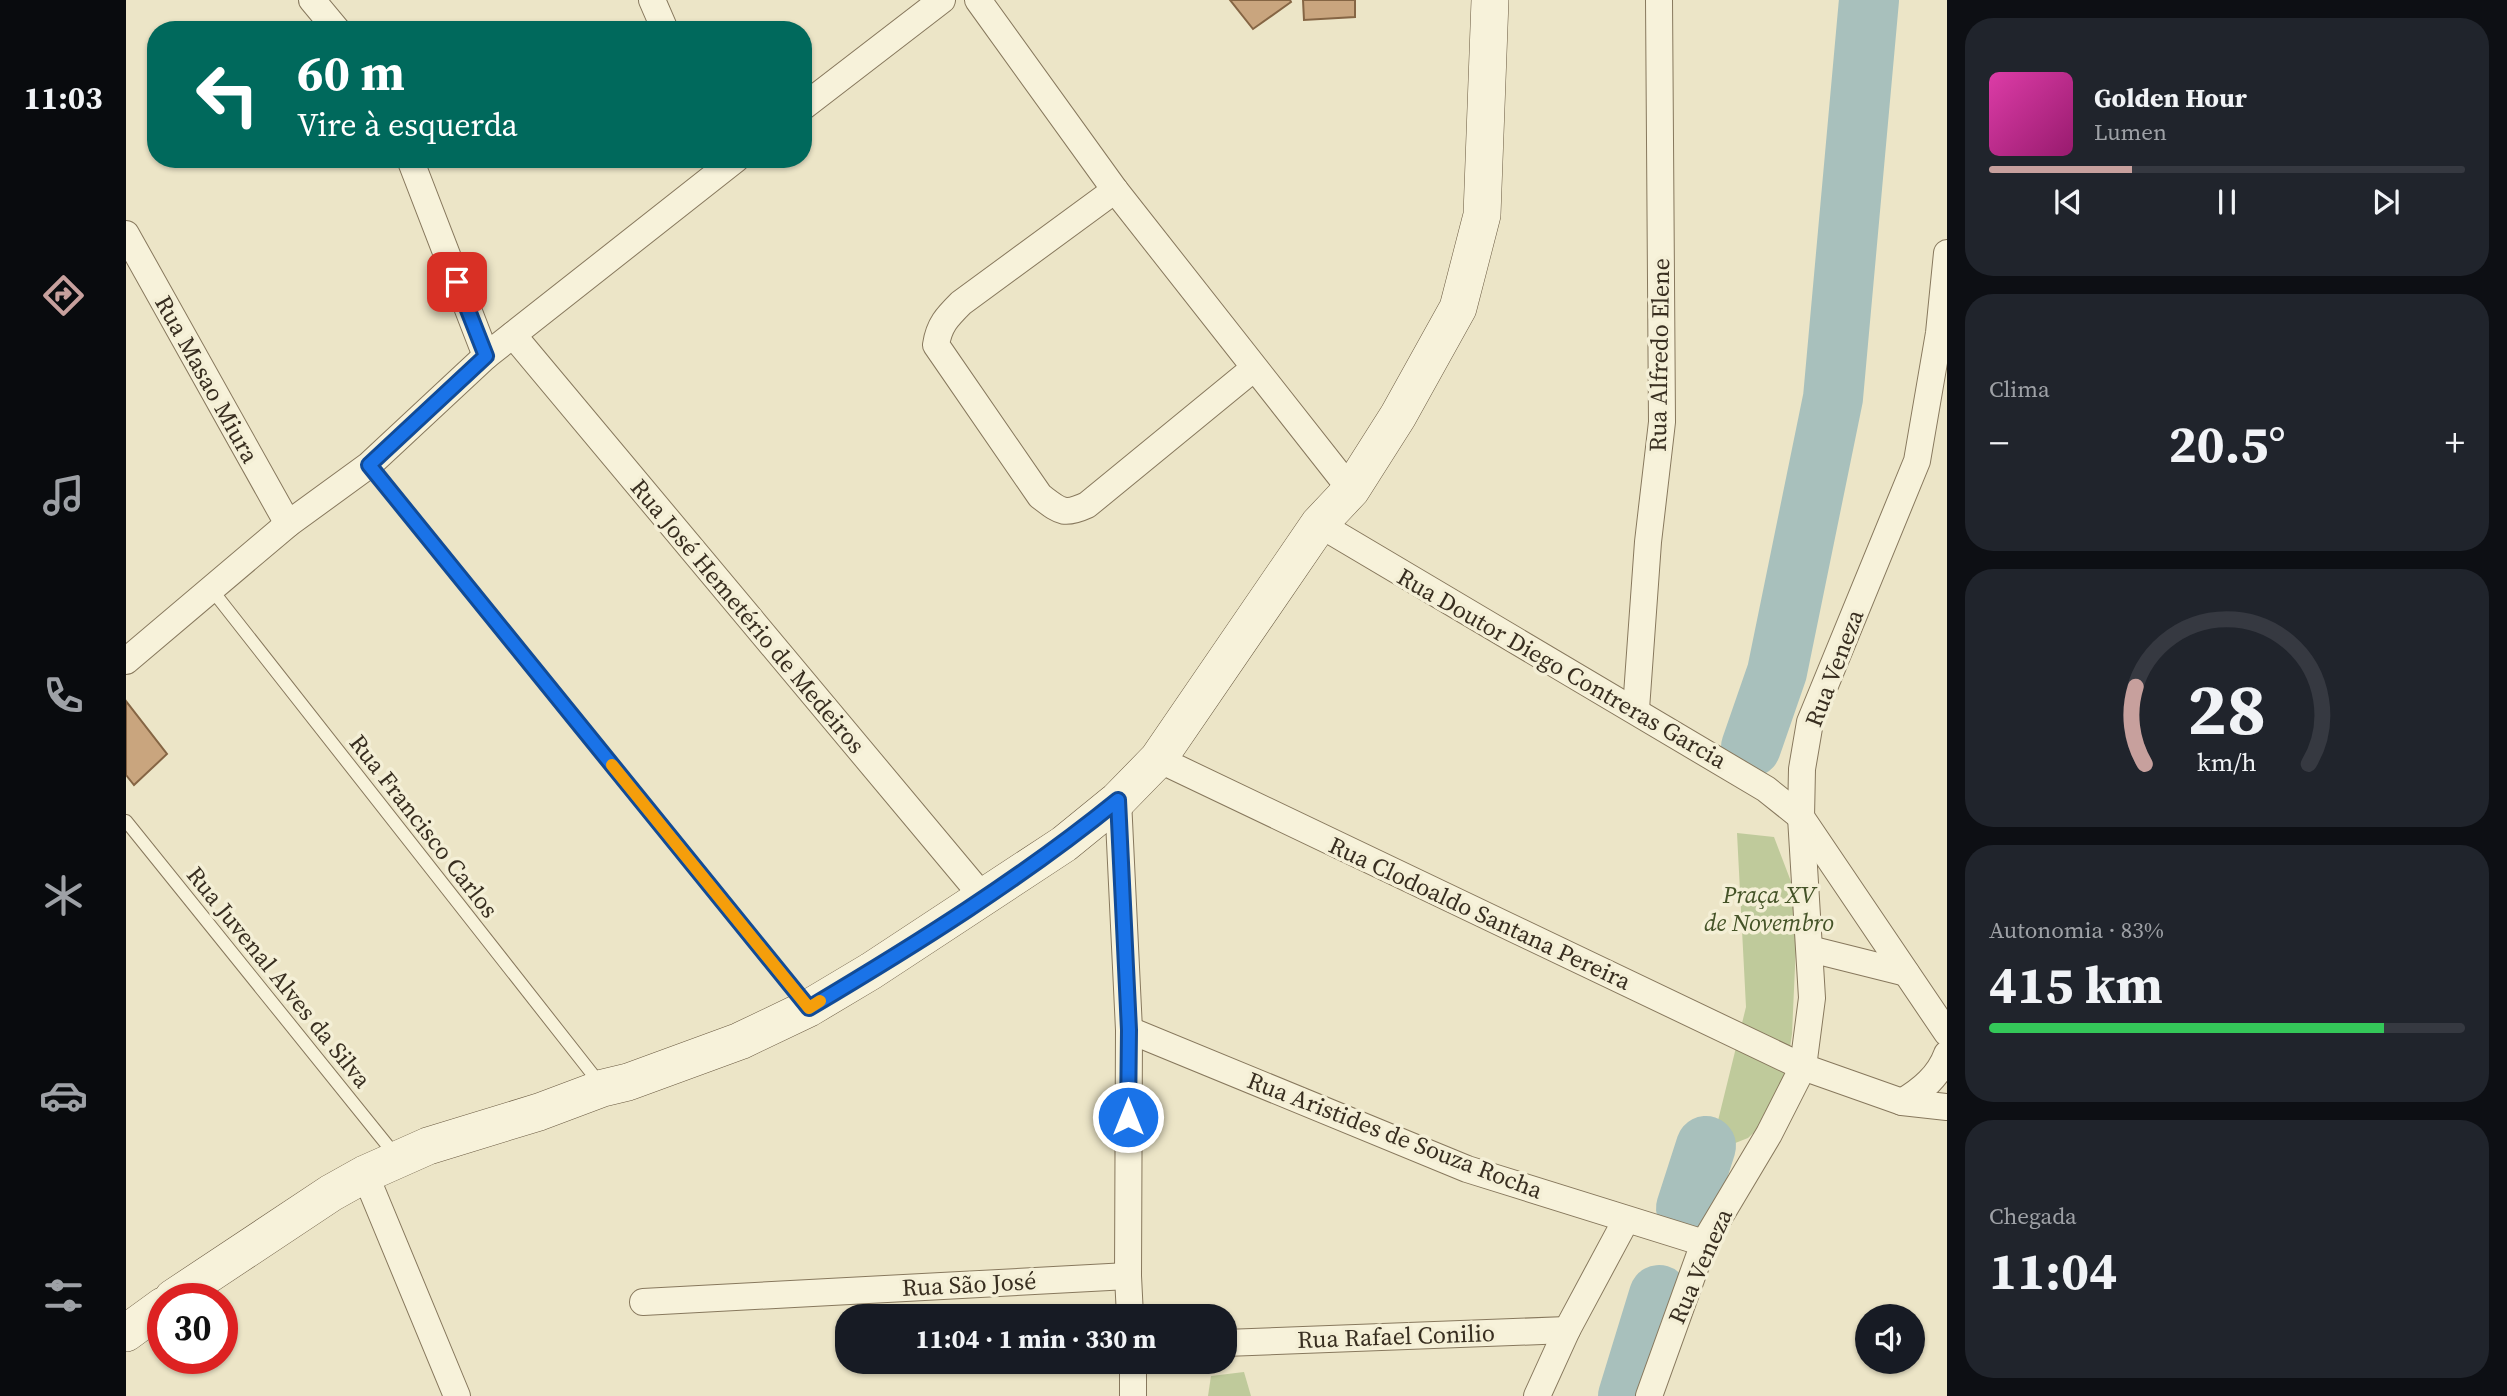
<!DOCTYPE html>
<html lang="pt">
<meta charset="utf-8">
<style>
:root{--surface:#171b24;--page:#20242c;--text:#f1f3f6;--muted:#9ea1a6;--line:#363941;--accent:#c7a09d}
body{margin:0;font-family:"Source Serif 4",serif;background:var(--page);color:var(--text);height:100vh;display:flex;flex-direction:column;font-size:26px;white-space:nowrap}
*{box-sizing:border-box;margin:0}
p{font-size:23px;color:var(--muted)}
.icon{flex:none;width:38px;height:38px;fill:none;stroke:currentColor;stroke-width:2;stroke-linecap:round;stroke-linejoin:round}
.map{position:relative;flex:1;overflow:hidden}
.details{display:flex;flex-direction:column;gap:18px;padding:18px;background:#0d0f14;width:560px}
.details>*{flex:none}
.hud{position:absolute;left:21px;top:21px;width:665px;height:147px;border-radius:28px;box-shadow:0 2px 5px #0004;background:#00695c;color:#fff;overflow:hidden}
.buttons{position:absolute;left:1729px;top:1304px;display:grid;gap:14px}
.buttons a{display:grid;place-items:center;width:70px;height:70px;border-radius:50%;background:var(--surface);box-shadow:0 2px 5px #0004;font-size:35px}
.speed{position:absolute;left:21px;top:1283px;display:flex;gap:14px;font-size:35px;font-weight:700;text-align:center}
.speed>*{display:grid;place-content:center;width:91px;height:91px;border-radius:50%;background:var(--surface);box-shadow:0 2px 5px #0004;line-height:1}
.speed .limit{border:10px solid #d22;background:#fff;color:#111}
.pin{position:absolute;display:grid;place-items:center;width:60px;height:60px;color:#fff;margin:-30px;border-radius:14px;box-shadow:0 4px 10px #0006}
.me{position:absolute;width:77px;margin:-38px;rotate:0deg;stroke-linejoin:round;filter:drop-shadow(0 0 5px #0008)}
.turn{display:flex;align-items:center;gap:24px;height:147px;padding:0 35px;font-size:32px}
.turn .icon{width:91px;height:91px;stroke-width:2.5}
.turn b{display:block;font-size:49px;line-height:60px}
.big{font-size:52px;font-weight:700;line-height:1.1}
.details .tile{flex:1;display:flex;flex-direction:column;justify-content:center;gap:10px;min-width:0;padding:0 24px;border-radius:28px;background:var(--page)}
.details .dial{align-items:center;gap:0}
.dial svg{height:182px;overflow:visible;fill:none;stroke:var(--line);stroke-width:7;stroke-linecap:round;text-anchor:middle}
.dial text{fill:var(--text);stroke:none}
.song{display:flex;align-items:center;gap:21px}
.cover{width:84px;height:84px;border-radius:10px;background:linear-gradient(135deg,hsl(320 70% 55%),hsl(320 70% 35%))}
.played{height:7px;border-radius:4px;background:linear-gradient(90deg,var(--accent) 30%,var(--line) 30%)}
.keys{display:flex;justify-content:space-around;direction:ltr}
.heat{display:flex;justify-content:space-between;align-items:center;font-size:38px;direction:ltr}
.charge{height:10px;border-radius:5px;background:linear-gradient(90deg,#34c759 83%,var(--line) 0)}
.trip{position:absolute;left:709px;top:1304px;width:402px;height:70px;border-radius:28px;background:var(--surface);box-shadow:0 2px 5px #0004;font-weight:700;line-height:70px;text-align:center}
main{display:flex;flex:1;min-height:0}
.dock{display:flex;flex-direction:column;width:126px;justify-content:space-around;align-items:center;background:#090b0e;color:var(--muted)}
.dock .icon{width:49px;height:49px}
.dock .current{color:var(--accent)}
.dock b{font-size:32px;color:var(--text)}
.map>svg:first-child{display:block}
.green{fill:#bfca9b}
.lines{fill:none;stroke-linecap:round;stroke-linejoin:round}
.river{stroke:#a8c0bc;stroke-width:60}
.building{fill:#c9a57e;stroke:#856544;stroke-width:2}
.lane-casing{stroke:#87785d;stroke-width:14}
.street-casing{stroke:#87785d;stroke-width:28}
.secondary-casing{stroke:#695940;stroke-width:38}
.lane{stroke:#f7f2da;stroke-width:12}
.street{stroke:#f7f2da;stroke-width:26}
.secondary{stroke:#f7f2da;stroke-width:37}
.route-casing{stroke:#114b97;stroke-width:18}
.route{stroke:#1a73e8;stroke-width:12}
.slow{stroke:#f59e0b;stroke-width:12}
.labels{text-anchor:middle;dominant-baseline:central;stroke-width:7;stroke-linejoin:round;paint-order:stroke}
.street-label{font-size:24px;fill:#382e20;stroke:#f4efd6}
.park-label{font-size:24px;font-style:italic;fill:#445327;stroke:#f4efd6}
</style>
<main>
<nav class="dock">
<b>11:03</b>
<svg class="icon current" aria-label="directions" viewBox="0 0 24 24"><path d="M12 3l9 9-9 9-9-9zM9 14v-3h6M13 9l2 2-2 2"/></svg>
<svg class="icon" aria-label="music" viewBox="0 0 24 24"><path d="M9 18V5l10-2v13"/><circle cx="6" cy="18" r="3"/><circle cx="16" cy="16" r="3"/></svg>
<svg class="icon" aria-label="phone" viewBox="0 0 24 24"><path d="M5 4h4l2 5-3 2q2 4 5 5l2-3 5 2v4C11 20 4 13 5 4z"/></svg>
<svg class="icon" aria-label="climate" viewBox="0 0 24 24"><path d="M12 3v18M4 7l16 10M4 17L20 7"/></svg>
<svg class="icon" aria-label="car" viewBox="0 0 24 24"><path d="M5 17H2v-5l4-1 3-4h7l3 4 3 1v5h-3M9 17h6M6 11h13"/><circle cx="7" cy="17" r="2"/><circle cx="17" cy="17" r="2"/></svg>
<svg class="icon" aria-label="filters" viewBox="0 0 24 24"><path d="M4 7h16M4 17h16"/><circle cx="9" cy="7" r="2"/><circle cx="15" cy="17" r="2"/></svg>
</nav>
<div class="map">
<svg width="1821" height="1396" viewBox="0 0 1821 1396">
<rect width="100%" height="100%" fill="#ece5c7"/>
<g class="green">
<polygon points="1611,833 1648,837 1672,900 1666,1034 1655,1107 1622,1138 1584,1153 1620,1007"/>
<polygon points="1118,1372 1125,1396 1082,1396 1085,1376"/>
</g>
<g class="lines">
<g class="river">
<polyline points="1625,747 1651,672 1707,398 1743,0"/>
<polyline points="1560,1208 1580,1146"/>
<polyline points="1502,1396 1533,1295"/>
</g>
</g>
<g class="building">
<polygon points="1104,0 1164,0 1165,2 1127,29"/>
<polygon points="1177,0 1229,0 1229,17 1178,20"/>
<polygon points="0,701 41,754 8,785 0,775"/>
</g>
<g class="lines">
<g class="lane-casing">
<g id="lane">
<polyline points="243,465 681,1006"/>
<polyline points="86,590 475,1085"/>
<polyline points="0,821 270,1156"/>
</g>
</g>
<g class="street-casing">
<g id="street">
<polyline points="186,0 211,30"/>
<polyline points="526,0 539,30"/>
<polyline points="852,0 989,190 1225,490"/>
<polyline points="677,107 816,0"/>
<polyline points="284,159 360,356"/>
<path d="M989,190L835,303C821,317 813,325 810,345L914,496C934,511 937,516 961,505L1127,369"/>
<polyline points="0,234 162,524"/>
<polyline points="387,335 857,897"/>
<polyline points="1193,524 1640,789 1675,817 1821,1033"/>
<polyline points="0,661 162,524 243,465 360,356 610,159"/>
<polyline points="1510,709 1522,542 1536,422 1533,0"/>
<polyline points="1032,759 1677,1067 1776,1102 1821,1107"/>
<polyline points="992,800 1003,1030 1002,1276 1004,1316"/>
<polyline points="1684,949 1780,973"/>
<polyline points="1003,1030 1341,1169 1578,1243"/>
<path d="M1776,1102C1796,1090 1813,1076 1821,1054"/>
<polyline points="239,1174 331,1396"/>
<polyline points="517,1302 1002,1276"/>
<polyline points="1099,1343 1441,1330"/>
<polyline points="1007,1362 1007,1396"/>
<polyline points="1411,1396 1441,1330 1500,1220"/>
<polyline points="1523,1396 1578,1243 1643,1134 1677,1067 1686,998 1675,817 1676,769 1684,722 1791,461 1813,333 1821,253"/>
</g>
</g>
<g class="secondary-casing">
<g id="secondary">
<polyline points="47,1298 205,1193 239,1174 302,1146 413,1112 477,1088 502,1082 614,1041 683,1008 745,971 938,844 992,800 1032,759 1193,524 1225,490 1272,416 1332,308 1356,215 1364,0"/>
<polyline points="0,1333 37,1306"/>
</g>
</g>
<use href="#lane" class="lane"/>
<use href="#street" class="street"/>
<use href="#secondary" class="secondary"/>
</g>
<g class="lines">
<g class="route-casing">
<path id="route" d="M331,282L360,356L243,465L683,1008C789,945 896,878 992,800L1003,1030L1002,1117"/>
</g>
<use href="#route" class="route"/>
<polyline class="slow" points="486,765 683,1008 694,1001"/>
</g>
<g class="labels">
<g class="street-label">
<text transform="translate(1533 355) rotate(-89)">Rua Alfredo Elene</text>
<text transform="translate(81 379) rotate(61)">Rua Masao Miura</text>
<text transform="translate(622 616) rotate(50)">Rua José Hemetério de Medeiros</text>
<text transform="translate(1436 668) rotate(30)">Rua Doutor Diego Contreras Garcia</text>
<text transform="translate(1708 668) rotate(-69)">Rua Veneza</text>
<text transform="translate(298 826) rotate(52)">Rua Francisco Carlos</text>
<text transform="translate(1354 913) rotate(25)">Rua Clodoaldo Santana Pereira</text>
<text transform="translate(153 977) rotate(51)">Rua Juvenal Alves da Silva</text>
<text transform="translate(1269 1135) rotate(21)">Rua Aristides de Souza Rocha</text>
<text transform="translate(1574 1266) rotate(-66)">Rua Veneza</text>
<text transform="translate(843 1284) rotate(-3)">Rua São José</text>
<text transform="translate(1270 1336) rotate(-2)">Rua Rafael Conilio</text>
</g>
<g class="park-label">
<text x="1643" y="894">Praça XV<tspan x="1643" dy="28">de Novembro</tspan></text>
</g>
</g>
</svg>
<div class="buttons">
<a><svg class="icon" aria-label="sound" viewBox="0 0 24 24"><path d="M4 9h4l5-4v14l-5-4H4zM17 9q2 3 0 6"/></svg></a>
</div>
<div class="speed"><div class="limit">30</div></div>
<div class="pin" style="left:331px;top:282px;background:#d93025"><svg class="icon" aria-label="arrive" viewBox="0 0 24 24"><path d="M6 21V4h12l-3 4 3 4H6"/></svg></div>
<svg class="me" style="left:1002px;top:1117px" viewBox="-20 -20 40 40"><circle r="17" fill="#1a73e8" stroke="#fff" stroke-width="3"/><path d="M0-11L8 9 0 5-8 9z" fill="#fff"/></svg>
<div class="trip">11:04 · 1 min · 330 m</div>
<div class="hud">
<div class="turn"><svg class="icon" aria-label="left" viewBox="0 0 24 24"><path d="M17 20v-9H6M10 6l-5 5 5 5"/></svg><div><b>60 m</b>Vire à esquerda</div></div>
</div>
</div>
<section class="details">
<div class="tile">
<div class="song"><i class="cover"></i><div><b>Golden Hour</b><p>Lumen</p></div></div>
<div class="played"></div>
<div class="keys"><svg class="icon" aria-label="previous" viewBox="0 0 24 24"><path d="M18 5L8 12l10 7zM5 5v14"/></svg><svg class="icon" aria-label="pause" viewBox="0 0 24 24"><path d="M8 5v14M16 5v14"/></svg><svg class="icon" aria-label="next" viewBox="0 0 24 24"><path d="M6 5l10 7-10 7zM19 5v14"/></svg></div>
</div>
<div class="tile"><p>Clima</p>
<div class="heat"><a>−</a><b class="big">20.5°</b><a>+</a></div>
</div>
<div class="tile dial"><svg viewBox="0 0 100 80">
<path d="M14 69A42 42 0 1 1 86 69"/>
<path d="M14 69A42 42 0 0 1 10 35" stroke="#c7a09d"/>
<text x="50" y="56" font-size="32" font-weight="700">28</text>
<text x="50" y="72" font-size="11">km/h</text>
</svg></div>
<div class="tile"><p>Autonomia · 83%</p><b class="big">415 km</b><div class="charge"></div></div>
<div class="tile"><p>Chegada</p><b class="big">11:04</b></div>
</section>
</main>
